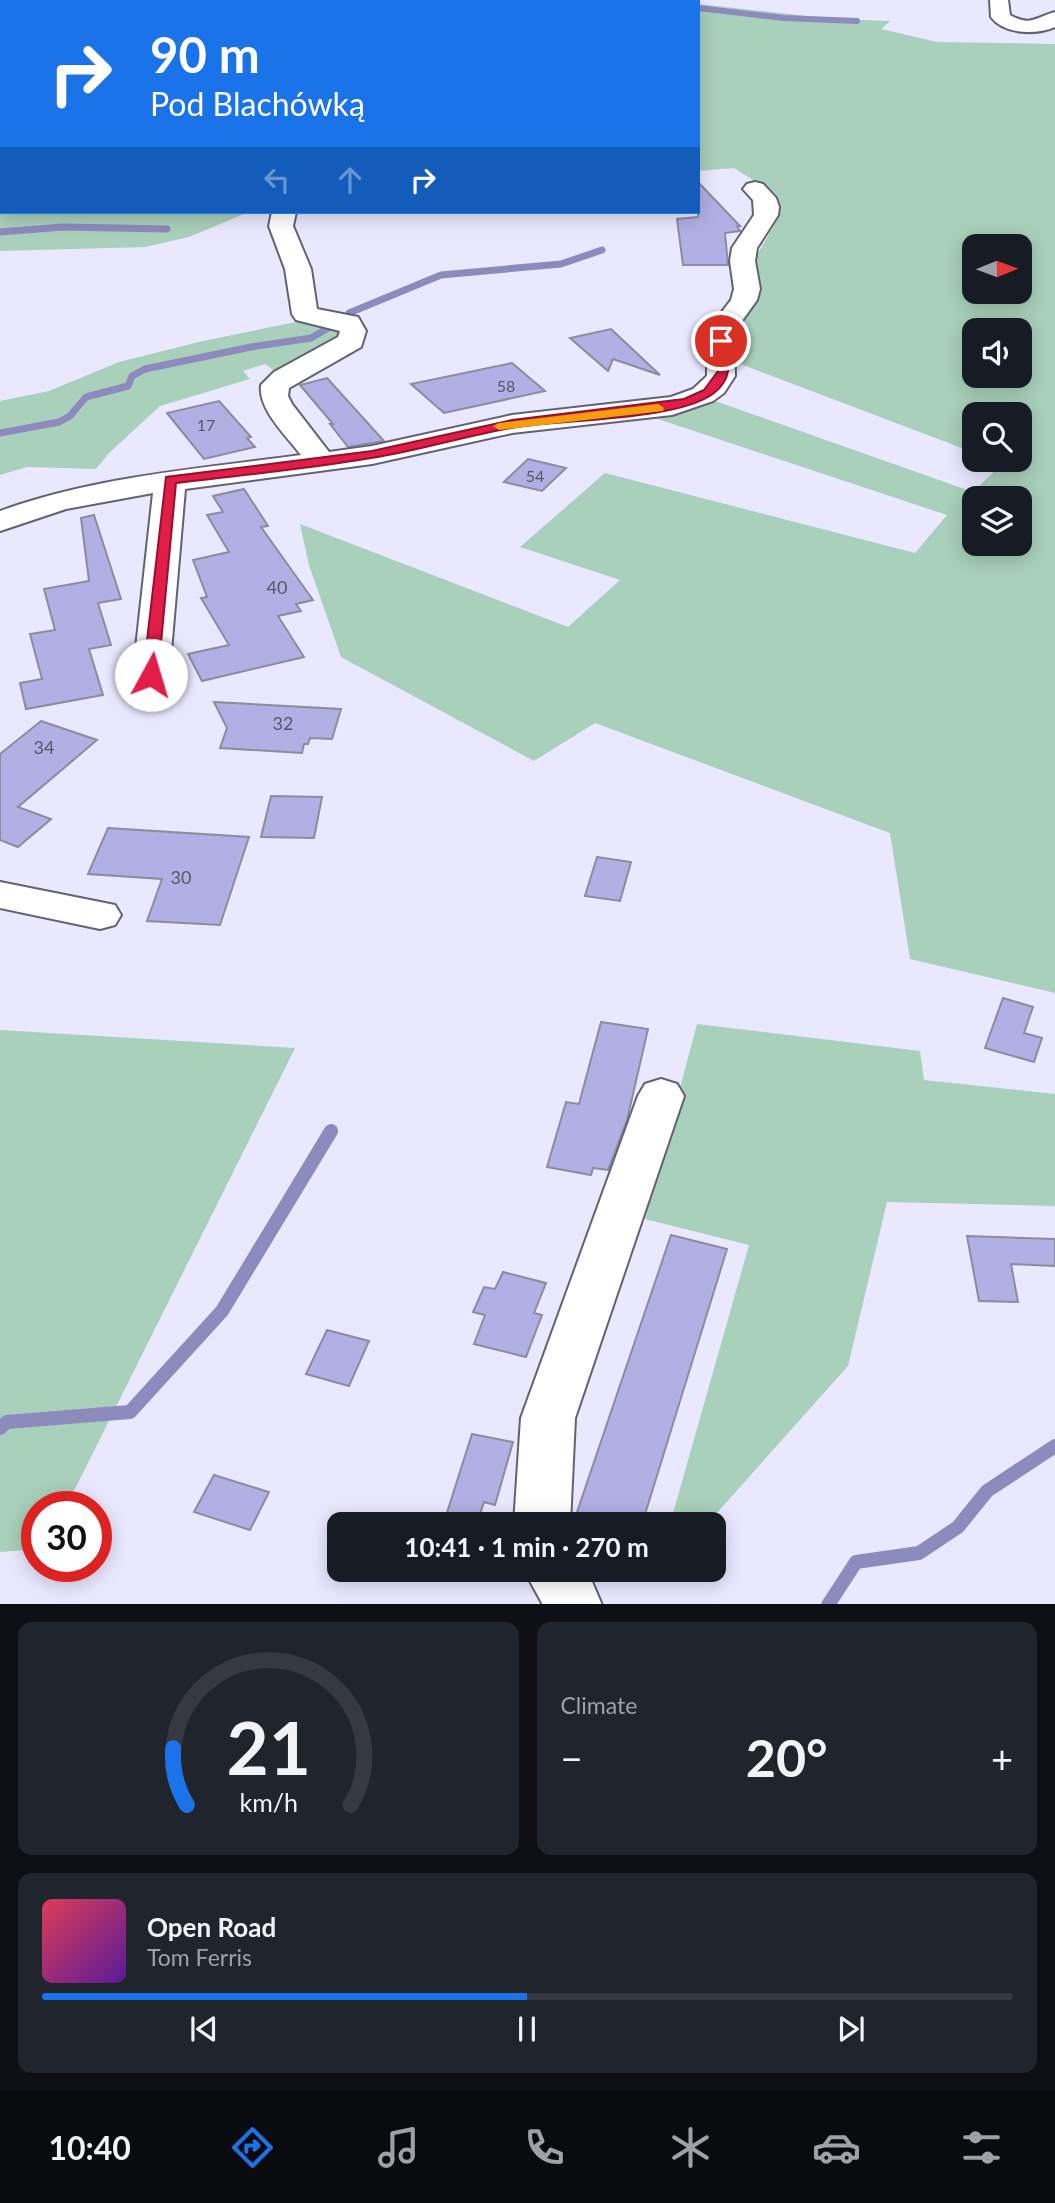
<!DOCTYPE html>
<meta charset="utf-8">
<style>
:root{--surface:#171b24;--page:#20242c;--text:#f1f3f6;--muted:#9ea1a6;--line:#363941;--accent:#1a73e8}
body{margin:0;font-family:Lato,sans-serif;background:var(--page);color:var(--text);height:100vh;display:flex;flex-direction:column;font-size:26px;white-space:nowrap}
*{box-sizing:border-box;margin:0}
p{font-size:23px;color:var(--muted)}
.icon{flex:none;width:38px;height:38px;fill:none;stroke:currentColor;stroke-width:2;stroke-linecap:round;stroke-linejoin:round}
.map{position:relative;height:1604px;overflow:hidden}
.panel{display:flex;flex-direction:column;gap:18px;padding:18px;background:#0d0f14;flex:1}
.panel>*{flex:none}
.top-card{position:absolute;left:0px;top:0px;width:700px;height:214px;box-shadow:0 4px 18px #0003;background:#1a73e8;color:#fff;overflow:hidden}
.needle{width:46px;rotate:89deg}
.fabs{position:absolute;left:962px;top:234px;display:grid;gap:14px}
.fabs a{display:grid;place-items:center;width:70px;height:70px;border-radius:14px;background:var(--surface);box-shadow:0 4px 18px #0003;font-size:35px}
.speed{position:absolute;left:21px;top:1491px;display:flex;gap:14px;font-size:35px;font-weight:700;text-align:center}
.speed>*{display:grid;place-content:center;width:91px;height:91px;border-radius:50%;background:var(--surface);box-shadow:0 4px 18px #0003;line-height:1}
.speed .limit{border:10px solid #d22;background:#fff;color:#111}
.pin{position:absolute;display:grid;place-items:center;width:60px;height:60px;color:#fff;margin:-30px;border:4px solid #fff;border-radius:50%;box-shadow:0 2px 7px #0007}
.me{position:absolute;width:77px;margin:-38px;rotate:6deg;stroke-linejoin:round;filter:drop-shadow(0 0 5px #0008)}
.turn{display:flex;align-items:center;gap:24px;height:147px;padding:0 35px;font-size:32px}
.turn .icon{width:91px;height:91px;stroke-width:2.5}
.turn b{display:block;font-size:49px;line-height:60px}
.lanes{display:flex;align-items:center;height:66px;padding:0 35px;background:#0003;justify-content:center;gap:35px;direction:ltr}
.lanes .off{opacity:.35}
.big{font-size:52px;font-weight:700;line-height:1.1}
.panel .tile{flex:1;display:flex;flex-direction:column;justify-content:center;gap:10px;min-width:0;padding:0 24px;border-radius:14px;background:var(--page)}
.panel .dial{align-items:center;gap:0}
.dial svg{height:182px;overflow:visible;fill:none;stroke:var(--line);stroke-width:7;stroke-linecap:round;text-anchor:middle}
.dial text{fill:var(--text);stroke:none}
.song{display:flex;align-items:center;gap:21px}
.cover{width:84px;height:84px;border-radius:10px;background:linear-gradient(135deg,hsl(350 70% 55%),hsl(270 70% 35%))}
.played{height:7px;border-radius:4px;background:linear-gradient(90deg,var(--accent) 50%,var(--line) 50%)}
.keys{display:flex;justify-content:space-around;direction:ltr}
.heat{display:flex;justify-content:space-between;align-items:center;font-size:38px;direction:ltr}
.panel .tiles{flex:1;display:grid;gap:18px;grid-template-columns:1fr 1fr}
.tile:last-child{grid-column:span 2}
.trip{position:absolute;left:327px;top:1512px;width:399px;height:70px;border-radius:14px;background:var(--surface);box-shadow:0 4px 18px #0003;font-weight:700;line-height:70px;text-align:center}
.tab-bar{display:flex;height:112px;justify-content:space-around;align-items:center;background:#090b0e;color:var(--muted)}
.tab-bar .icon{width:49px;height:49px}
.tab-bar .current{color:var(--accent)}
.tab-bar b{font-size:32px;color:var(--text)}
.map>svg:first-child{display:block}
.green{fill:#a9d0bb;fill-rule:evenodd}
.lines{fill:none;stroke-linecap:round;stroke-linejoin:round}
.stream-far2{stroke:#8d8abd;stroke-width:6}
.stream-far1{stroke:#8d8abd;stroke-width:7}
.stream{stroke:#8d8abd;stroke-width:14}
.building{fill:#b1afe3;stroke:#8c8b9f;stroke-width:2}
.minor-casing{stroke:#636275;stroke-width:4}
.minor{fill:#fff;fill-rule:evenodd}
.route{fill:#e11d48;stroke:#92132f;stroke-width:2}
.slow{fill:#f59e0b}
.labels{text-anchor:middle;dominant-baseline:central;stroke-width:5;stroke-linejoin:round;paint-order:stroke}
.far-number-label{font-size:16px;fill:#57566a}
.number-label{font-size:18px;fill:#57566a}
</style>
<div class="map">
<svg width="1055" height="1605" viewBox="0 0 1055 1605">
<rect width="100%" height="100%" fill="#e9e8fe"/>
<g class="green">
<polygon points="606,0 657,2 2,2 0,22 0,1 5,0"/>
<path d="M698,4L833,19L890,21L881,29L937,42L1055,44V993L910,959L890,833L595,723L534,761L341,657L309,565L300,524L568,627L620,580L520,547L605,473L915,553L947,515L649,416L712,400L973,492L1002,464L993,460H1020V415H975V453L735,362L732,336L758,297L755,259L779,216L776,195L734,168L698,171ZM975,247H1020V292H975ZM975,331H1020V376H975ZM975,499H1020V544H975Z"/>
<polygon points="0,211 2,212 249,212 189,237 145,247 0,251"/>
<path d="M296,322L342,329C327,352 300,363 275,371L265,364L243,371L250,379L160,406L108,454L96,469L27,467L0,475V401L49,391L119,362L203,341Z"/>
<polygon points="697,1024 920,1051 924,1080 1055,1094 1055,1206 887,1202 848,1366 707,1524 670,1524 749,1245 645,1219"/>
<polygon points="0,1030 295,1048 66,1507 37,1507 37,1549 0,1552"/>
</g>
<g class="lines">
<g class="stream-far2">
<polyline points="88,0 113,2"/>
<polyline points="531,0 548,2"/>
<polyline points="34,2 54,0"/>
<polyline points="221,2 223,0"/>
<polyline points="394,2 501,0"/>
<polyline points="550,2 600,2"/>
<polyline points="698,8 784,18 857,21"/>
</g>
<g class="stream-far1">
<polyline points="0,232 63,227 167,229"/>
<polyline points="349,313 441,275 561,264 602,250"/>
<polyline points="0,433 59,422 70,416 86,397 128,386 132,376 145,369 251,347 311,338 335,324"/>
</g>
<g class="stream">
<polyline points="0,1428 7,1422 130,1412 222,1311 331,1131"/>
<polyline points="828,1605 856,1562 919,1553 958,1527 987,1491 1055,1446"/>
</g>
</g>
<g class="building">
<polygon points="698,182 740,226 737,226 740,231 725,233 728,265 683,265 677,219 698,217"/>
<polygon points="611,329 660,375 613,359 608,371 570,338"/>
<polygon points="512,363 545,391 444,413 411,384"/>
<polygon points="327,378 384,441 348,447 330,424 333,424 300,385"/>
<polygon points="219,401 251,437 247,438 255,447 204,459 167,413"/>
<polygon points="528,459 566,468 542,491 504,482"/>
<polygon points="244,489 268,526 261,527 313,600 296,604 301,611 278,616 304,657 202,681 188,654 229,645 201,598 207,597 193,560 229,552 207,515 223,512 213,496"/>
<polygon points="94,515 121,599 98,603 111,645 89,649 103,695 26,709 20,683 42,679 30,634 55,630 44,589 89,581 81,518"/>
<polygon points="214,702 341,709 332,739 310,738 308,744 304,744 302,753 220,748 227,728"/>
<polygon points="41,721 97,740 18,807 51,819 18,847 0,840 0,754"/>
<polygon points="271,796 322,797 314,838 261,837"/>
<polygon points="108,828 249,837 220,925 147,921 162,879 88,874"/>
<polygon points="597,857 631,862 620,901 585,896"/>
<polygon points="1003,998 1033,1007 1024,1033 1042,1038 1034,1062 985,1048"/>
<polygon points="601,1022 648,1029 627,1120 608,1170 593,1168 591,1175 547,1167 566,1102 579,1104"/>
<polygon points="671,1235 727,1249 642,1524 573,1524"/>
<polygon points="967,1236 1055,1239 1055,1266 1011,1264 1018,1302 979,1301"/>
<polygon points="503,1272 546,1283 534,1313 542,1315 526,1357 474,1344 485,1315 473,1312 484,1287 495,1289"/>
<polygon points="327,1330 369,1341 349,1386 306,1374"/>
<polygon points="472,1434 513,1442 495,1505 484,1502 477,1524 445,1519"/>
<polygon points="214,1475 269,1492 250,1530 194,1512"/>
</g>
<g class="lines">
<g class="minor-casing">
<g id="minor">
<path d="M990,0H1008L1010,15C1031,27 1036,17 1055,12V27C1036,35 1005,35 991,17Z"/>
<path d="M755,182L763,184L776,198L779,207L778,215L757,248L755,261L760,289L757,300L739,325L734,337L735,376L724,393L713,401L672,415L512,433L372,464L185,489L169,675L163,682L151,686L139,682L133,675L153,493L66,509L0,531V511C98,476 199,469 301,455C287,436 258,410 261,385L274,372L338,337L340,331L296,320L292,314L285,269L269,226L272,212H296L293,226L311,269L317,309L358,317L366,331L361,347L289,388L288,396L292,404L329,452L372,446L512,415L671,397L693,389L707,376V337L712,325L731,300L734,289L730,261L732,248L754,215L753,200L743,189L747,184Z"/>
<polygon points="0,882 115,905 121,915 115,925 100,929 0,908"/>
<polygon points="661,1079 677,1084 684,1096 575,1418 570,1524 514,1524 521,1418 638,1096 645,1084"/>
<polygon points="524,1570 587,1570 602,1605 543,1605"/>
</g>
</g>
<use href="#minor" class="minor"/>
</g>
<path class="route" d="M721,337L726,341C729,362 733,378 714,393C678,421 561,419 511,428C464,436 418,451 371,458C307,469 241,475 176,483L158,675L151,679L143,675L166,477L372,451L512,420L684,399L704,390L718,371L715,341Z"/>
<polygon class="slow" points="658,404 664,408 663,411 499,430 493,426 499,423"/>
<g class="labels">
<g class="far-number-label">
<text x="506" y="385">58</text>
<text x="206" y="424">17</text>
<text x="535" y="475">54</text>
</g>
<g class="number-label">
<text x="277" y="587">40</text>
<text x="283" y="723">32</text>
<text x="44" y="747">34</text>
<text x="181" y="877">30</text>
</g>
</g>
</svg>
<div class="fabs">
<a><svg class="needle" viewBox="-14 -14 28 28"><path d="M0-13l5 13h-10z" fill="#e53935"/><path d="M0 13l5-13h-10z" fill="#9ea1a6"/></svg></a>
<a><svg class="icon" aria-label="sound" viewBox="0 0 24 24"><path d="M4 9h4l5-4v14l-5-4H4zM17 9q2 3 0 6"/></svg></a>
<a><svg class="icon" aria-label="search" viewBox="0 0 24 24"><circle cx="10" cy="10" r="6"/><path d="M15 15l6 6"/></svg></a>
<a><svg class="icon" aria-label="layers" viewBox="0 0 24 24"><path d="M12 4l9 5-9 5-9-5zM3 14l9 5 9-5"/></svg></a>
</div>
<div class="speed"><div class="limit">30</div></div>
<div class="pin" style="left:721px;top:341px;background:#d93025"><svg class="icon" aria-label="arrive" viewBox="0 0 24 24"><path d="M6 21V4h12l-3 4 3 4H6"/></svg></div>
<svg class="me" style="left:151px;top:675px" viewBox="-20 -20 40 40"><circle r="19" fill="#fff"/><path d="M0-13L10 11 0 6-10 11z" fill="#e11d48"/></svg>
<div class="trip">10:41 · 1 min · 270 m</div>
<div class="top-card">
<div class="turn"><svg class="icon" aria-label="right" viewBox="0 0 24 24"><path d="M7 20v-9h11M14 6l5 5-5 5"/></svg><div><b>90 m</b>Pod Blachówką</div></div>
<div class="lanes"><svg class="icon off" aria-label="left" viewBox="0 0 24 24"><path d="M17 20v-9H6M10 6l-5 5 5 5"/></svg><svg class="icon off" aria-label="ahead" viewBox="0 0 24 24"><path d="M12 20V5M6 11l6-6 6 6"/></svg><svg class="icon" aria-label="right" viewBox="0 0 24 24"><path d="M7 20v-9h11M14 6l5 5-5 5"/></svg></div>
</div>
</div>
<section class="panel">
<div class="tiles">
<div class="tile dial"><svg viewBox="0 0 100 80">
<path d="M14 69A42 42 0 1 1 86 69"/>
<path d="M14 69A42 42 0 0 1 8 44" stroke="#1a73e8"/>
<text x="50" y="56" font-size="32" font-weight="700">21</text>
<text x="50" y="72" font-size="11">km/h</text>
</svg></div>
<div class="tile"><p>Climate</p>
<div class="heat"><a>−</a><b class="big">20°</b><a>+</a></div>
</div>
<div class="tile">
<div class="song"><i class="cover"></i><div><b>Open Road</b><p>Tom Ferris</p></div></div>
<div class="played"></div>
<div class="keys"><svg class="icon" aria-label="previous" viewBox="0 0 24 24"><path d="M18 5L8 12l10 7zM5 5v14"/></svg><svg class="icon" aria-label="pause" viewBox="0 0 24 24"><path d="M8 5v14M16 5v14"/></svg><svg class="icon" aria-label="next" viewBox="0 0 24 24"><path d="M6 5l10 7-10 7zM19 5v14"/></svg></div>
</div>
</div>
</section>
<nav class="tab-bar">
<b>10:40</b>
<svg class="icon current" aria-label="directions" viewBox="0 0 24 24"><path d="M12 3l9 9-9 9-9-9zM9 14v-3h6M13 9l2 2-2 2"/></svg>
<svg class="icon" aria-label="music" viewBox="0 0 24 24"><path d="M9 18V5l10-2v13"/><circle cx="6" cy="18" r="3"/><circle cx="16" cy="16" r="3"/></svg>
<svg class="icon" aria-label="phone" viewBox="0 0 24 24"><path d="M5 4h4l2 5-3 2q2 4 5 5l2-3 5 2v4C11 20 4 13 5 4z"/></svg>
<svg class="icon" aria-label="climate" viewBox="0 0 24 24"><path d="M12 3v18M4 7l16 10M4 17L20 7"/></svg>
<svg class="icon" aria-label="car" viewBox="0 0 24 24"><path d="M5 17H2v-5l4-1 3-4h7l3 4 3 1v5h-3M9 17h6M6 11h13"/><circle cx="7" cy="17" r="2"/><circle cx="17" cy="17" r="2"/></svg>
<svg class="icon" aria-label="filters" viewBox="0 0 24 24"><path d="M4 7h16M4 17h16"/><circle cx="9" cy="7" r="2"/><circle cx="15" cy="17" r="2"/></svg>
</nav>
